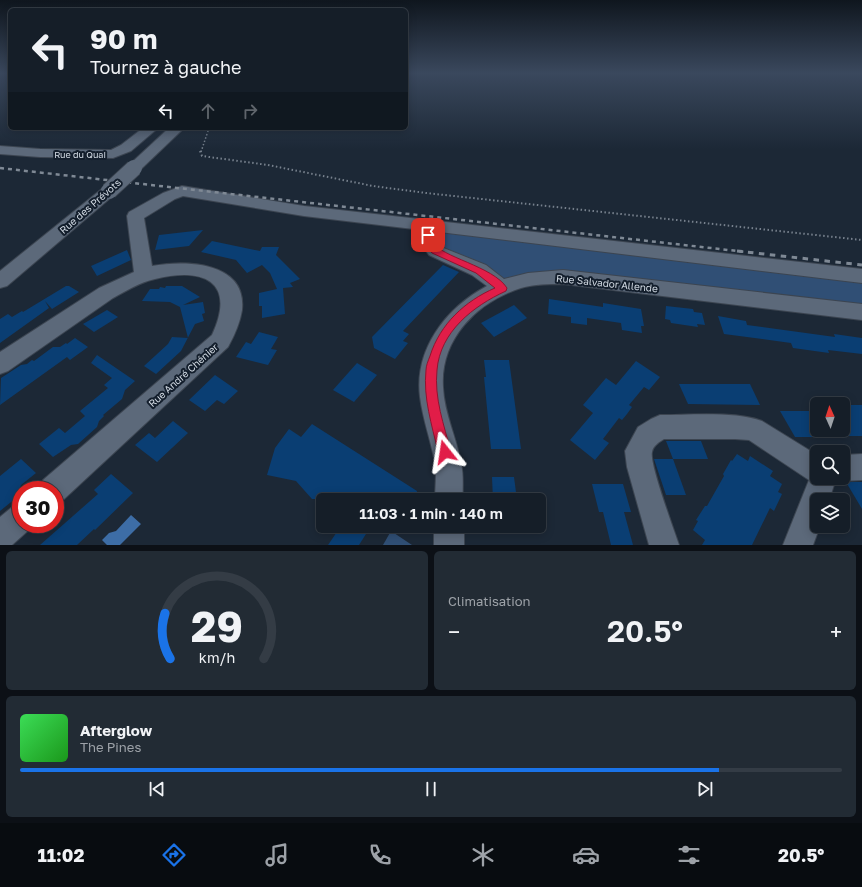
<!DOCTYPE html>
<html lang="fr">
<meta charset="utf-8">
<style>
:root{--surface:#151e28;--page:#222b34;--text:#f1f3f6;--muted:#9da2a8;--line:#343c45;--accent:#1a73e8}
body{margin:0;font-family:"Golos Text",sans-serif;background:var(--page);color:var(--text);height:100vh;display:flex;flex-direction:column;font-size:15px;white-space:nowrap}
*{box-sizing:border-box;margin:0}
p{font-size:13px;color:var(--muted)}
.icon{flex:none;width:22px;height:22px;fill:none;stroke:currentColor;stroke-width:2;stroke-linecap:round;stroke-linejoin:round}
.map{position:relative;height:545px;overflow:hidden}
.details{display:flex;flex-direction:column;gap:6px;padding:6px;background:#0c1016;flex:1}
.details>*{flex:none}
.top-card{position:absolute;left:8px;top:8px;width:400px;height:122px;border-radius:6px;box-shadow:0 2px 10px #0003,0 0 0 1px var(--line);background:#151e28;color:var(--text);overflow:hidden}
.needle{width:26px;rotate:357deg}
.fabs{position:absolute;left:810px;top:397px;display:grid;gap:8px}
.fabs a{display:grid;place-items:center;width:40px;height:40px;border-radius:6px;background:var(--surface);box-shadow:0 2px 10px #0003,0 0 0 1px var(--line);font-size:20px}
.speed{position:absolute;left:12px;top:481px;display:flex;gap:8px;font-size:20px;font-weight:700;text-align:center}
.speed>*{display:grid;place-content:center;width:52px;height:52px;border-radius:50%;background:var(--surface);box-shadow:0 2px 10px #0003,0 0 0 1px var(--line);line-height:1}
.speed .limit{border:6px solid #d22;background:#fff;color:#111}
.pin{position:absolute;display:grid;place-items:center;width:34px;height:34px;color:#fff;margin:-17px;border-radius:8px;box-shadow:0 2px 6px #0006}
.me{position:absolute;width:44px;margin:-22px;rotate:345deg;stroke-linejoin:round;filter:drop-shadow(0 0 3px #0008)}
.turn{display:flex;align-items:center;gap:14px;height:84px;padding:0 16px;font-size:18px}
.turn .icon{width:52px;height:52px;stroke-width:2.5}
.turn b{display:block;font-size:28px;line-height:34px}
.lanes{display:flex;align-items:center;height:38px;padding:0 16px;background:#0003;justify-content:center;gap:20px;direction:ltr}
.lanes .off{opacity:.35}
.big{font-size:30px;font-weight:600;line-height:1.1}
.details .tile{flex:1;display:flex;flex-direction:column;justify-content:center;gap:6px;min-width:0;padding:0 14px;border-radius:6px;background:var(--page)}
.details .dial{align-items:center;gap:0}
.dial svg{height:104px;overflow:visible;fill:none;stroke:var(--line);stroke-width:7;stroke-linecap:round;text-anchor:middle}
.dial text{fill:var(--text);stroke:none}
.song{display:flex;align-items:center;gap:12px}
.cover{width:48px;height:48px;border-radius:6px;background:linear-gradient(135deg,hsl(130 70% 55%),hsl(120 70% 35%))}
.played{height:4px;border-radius:2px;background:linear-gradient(90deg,var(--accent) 85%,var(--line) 85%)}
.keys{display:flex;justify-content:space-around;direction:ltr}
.heat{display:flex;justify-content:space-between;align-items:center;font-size:22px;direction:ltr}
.details .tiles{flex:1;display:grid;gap:6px;grid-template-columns:1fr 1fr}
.tile:last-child{grid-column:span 2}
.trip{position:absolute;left:316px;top:493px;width:230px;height:40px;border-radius:6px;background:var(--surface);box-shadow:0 2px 10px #0003,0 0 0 1px var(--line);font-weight:600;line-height:40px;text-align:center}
.tabs{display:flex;height:64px;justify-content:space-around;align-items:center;background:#080c10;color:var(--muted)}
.tabs .icon{width:28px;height:28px}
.tabs .active{color:var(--accent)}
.tabs b{font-size:18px;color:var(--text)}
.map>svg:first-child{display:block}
.green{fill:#304f75}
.water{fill:#3d6da6}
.building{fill:#0a3e73}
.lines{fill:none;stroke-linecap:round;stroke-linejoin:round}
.minor-casing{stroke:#3c4551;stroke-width:2}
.path-far1{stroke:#77818d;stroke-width:1.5;stroke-dasharray:1.5 2;stroke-linecap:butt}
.path{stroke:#77818d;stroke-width:2;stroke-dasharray:1.5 2.5;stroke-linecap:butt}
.minor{fill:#5c697a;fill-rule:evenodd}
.rail-far1{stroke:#7f8995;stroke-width:2.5;stroke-dasharray:4 4;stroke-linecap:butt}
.rail{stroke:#7f8995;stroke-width:3;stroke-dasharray:5.5 5.5;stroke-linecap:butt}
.minor-bridge-casing{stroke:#3c4551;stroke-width:18;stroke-linecap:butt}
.minor-bridge{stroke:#5c697a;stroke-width:16}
.route{fill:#e11d48;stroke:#92132f}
.labels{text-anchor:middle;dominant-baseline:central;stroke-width:4;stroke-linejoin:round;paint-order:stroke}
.far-street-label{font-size:9px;fill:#d4dce5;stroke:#131e2c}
.street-label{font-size:10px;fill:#d4dce5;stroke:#131e2c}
</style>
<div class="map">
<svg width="862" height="545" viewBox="0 0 862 545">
<rect width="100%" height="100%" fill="#1c2836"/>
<g class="green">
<polygon points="437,231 862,281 862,308 555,271 529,274 502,281 440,249"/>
<polygon points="391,531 412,545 383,545"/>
</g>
<polygon class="water" points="131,515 141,524 120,545 107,545 102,540 109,533 116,531"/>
<g class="building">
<polygon points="203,230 189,246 155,250 159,235"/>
<polygon points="212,241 260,251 262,247 279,247 276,255 300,279 290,283 293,287 283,288 285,314 262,318 262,306 259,306 259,293 277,289 270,273 262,265 247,273 236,260 201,252"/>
<polygon points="127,250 131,260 97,276 91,266"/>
<polygon points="443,265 459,272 403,331 409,334 403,341 408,343 395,359 374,348 372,337"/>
<polygon points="66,286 69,286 79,292 52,309 45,301 49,308 0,343 0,319 8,314 12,317 22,311 23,312"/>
<polygon points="166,286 182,286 200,297 183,305 203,302 205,313 202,314 204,321 195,324 181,351 156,374 144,366 168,344 172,337 188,338 180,307 170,302 142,301 150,289 159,289 160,287 165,288"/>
<polygon points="549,299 603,307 603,303 641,309 644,326 641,326 642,333 622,330 621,323 587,318 587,325 571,323 571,317 548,314"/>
<polygon points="514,305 527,318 494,337 481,323"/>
<polygon points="666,306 693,309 694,312 702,313 705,325 697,324 698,327 671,323 670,320 665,319"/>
<polygon points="107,310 118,317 94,332 83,324"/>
<polygon points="718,316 746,321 747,325 835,337 834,334 862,338 862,354 828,350 829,353 793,348 791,343 724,334"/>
<polygon points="259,332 278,337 271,349 277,350 268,365 236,357 246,342 251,344"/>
<polygon points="75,338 88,347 70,360 67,357 0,405 1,378 21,365 27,364 32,360 34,361 53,347 60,347 66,343 67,344"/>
<polygon points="97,355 135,381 125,390 122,399 103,415 104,416 99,421 97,427 78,444 71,445 53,457 39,444 59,428 65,433 85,416 80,411 108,388 104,385 112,378 91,363"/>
<polygon points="484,360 509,360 521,449 491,449 484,377 486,377"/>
<polygon points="636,361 660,377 649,390 644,387 629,405 632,407 627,414 622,420 619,418 603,439 609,443 595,460 570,440 593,413 583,405 606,378 616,385"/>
<polygon points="357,363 377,375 354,402 333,390"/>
<polygon points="215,375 238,391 224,404 217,400 205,411 189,400"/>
<polygon points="679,384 750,384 760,405 688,404"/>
<rect x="843" y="405" width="19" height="31"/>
<polygon points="780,411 817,411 817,437 795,437"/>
<polygon points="173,421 188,433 157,462 135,445 149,433 155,438"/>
<polygon points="312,424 417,491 416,500 312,499 296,481 267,475 275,448 289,429 301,437"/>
<polygon points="666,441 701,441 708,459 673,459"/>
<polygon points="737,454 748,461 750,456 773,471 770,476 782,484 778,492 782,494 774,511 770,508 752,545 702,545 705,540 693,530 698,521 696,520 705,506 707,506 724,476 723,474 731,460 732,461"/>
<polygon points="21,459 36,473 21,485 16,498 0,511 0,476"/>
<polygon points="654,459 673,459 686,495 666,495"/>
<polygon points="111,474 133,493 95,530 94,529 77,545 40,545 98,494 94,490"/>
<polygon points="492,477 514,477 517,500 493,500"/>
<polygon points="846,482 862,482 862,509"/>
<polygon points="592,484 623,484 631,512 624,512 633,545 611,545 603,512 599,512"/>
<polygon points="341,526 371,526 359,545 328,545"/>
</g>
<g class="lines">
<g class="minor-casing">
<g id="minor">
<polygon points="143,128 158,128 131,151 113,158 40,157 0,154 0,146 40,149 111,150 121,145"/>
<polygon points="169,128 184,128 139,171 134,172 129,171 127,168 129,165"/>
<polygon points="109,186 115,188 117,191 115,194 7,286 0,288 0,271 103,188"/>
<path d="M182,186L304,206L862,269V283L439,232L437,241L441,247L486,265L504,279L528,273L563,270L862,304V320L563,284C549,284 534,284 521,288C477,302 440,339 443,387C444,414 457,438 461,464C464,476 462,488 463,500H435C435,488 437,475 435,463C431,441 423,420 420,397C414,349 446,308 487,286L472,275L429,255L419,242L422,230L304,216L183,196L175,199L144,218L152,266C185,260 247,261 242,310C240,323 234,336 228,347L63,500L55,503V490H39L43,480L212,335C237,281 203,267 155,279C140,282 126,291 113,298L8,371L0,374V352L99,288L134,272L127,216L129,212L163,193Z"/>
<path d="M660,415C689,415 736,411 762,421L817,455V478H843V455L862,454V480L843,481L836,479L829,500H817V526H820L813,545H783L809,480L749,440L735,439H664C659,442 653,446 652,452C649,463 674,530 679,545H649L627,467L625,451L638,427L651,419Z"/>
<polygon points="21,504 21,524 33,524 31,528 12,545 0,545 0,517 11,508"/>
<rect x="434" y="526" width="30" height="19"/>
</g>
</g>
<polyline class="path-far1" points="201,152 209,128"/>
<polyline class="path" points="200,151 202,156 268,165 373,186 426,193 862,240"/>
<use href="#minor" class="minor"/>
<polyline class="rail-far1" points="0,168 746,252"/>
<polyline class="rail" points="737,251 862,265"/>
<g class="minor-bridge-casing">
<polyline id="minor-bridge" points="109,191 134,168"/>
</g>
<use href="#minor-bridge" class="minor-bridge"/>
</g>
<linearGradient id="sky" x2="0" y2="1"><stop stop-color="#0f161e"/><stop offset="0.49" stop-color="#3a485d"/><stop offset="1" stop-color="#3a485d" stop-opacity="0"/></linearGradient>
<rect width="862" height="149" fill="url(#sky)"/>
<path class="route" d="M425,233H431C432,236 431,240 433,242C440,257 493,266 507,288L506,291C473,306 440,332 437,370C434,398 444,425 451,452L449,456L445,458L440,456L438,452C432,425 423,398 426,370C426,366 428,361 430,356C440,324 465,301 495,288L476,273L432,253L423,242Z"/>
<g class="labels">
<g class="far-street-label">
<text x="80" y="154">Rue du Quai</text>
</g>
<g class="street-label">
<text transform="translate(90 206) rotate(-41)">Rue des Prévots</text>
<text transform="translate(607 283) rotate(6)">Rue Salvador Allende</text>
<text transform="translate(183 375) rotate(-42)">Rue André Chénier</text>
</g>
</g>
</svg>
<div class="fabs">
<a><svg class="needle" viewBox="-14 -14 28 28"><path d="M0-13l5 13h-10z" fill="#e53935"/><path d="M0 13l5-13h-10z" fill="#9da2a8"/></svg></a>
<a><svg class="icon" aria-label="search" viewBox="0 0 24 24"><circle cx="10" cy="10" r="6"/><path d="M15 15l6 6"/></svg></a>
<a><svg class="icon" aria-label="layers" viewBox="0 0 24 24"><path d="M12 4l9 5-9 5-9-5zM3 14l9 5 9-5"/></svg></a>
</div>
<div class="speed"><div class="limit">30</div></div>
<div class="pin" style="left:428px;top:235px;background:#d93025"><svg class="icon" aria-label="arrive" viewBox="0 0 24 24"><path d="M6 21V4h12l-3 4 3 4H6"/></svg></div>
<svg class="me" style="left:445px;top:452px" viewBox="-20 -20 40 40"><path d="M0-17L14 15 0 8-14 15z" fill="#e11d48" stroke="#fff" stroke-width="4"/></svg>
<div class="trip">11:03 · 1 min · 140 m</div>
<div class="top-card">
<div class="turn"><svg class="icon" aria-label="left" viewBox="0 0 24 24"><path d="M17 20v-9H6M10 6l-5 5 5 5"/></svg><div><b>90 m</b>Tournez à gauche</div></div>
<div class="lanes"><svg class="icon" aria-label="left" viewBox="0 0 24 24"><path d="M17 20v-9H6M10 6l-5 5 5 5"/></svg><svg class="icon off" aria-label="ahead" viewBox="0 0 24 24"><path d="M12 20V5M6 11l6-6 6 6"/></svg><svg class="icon off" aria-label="right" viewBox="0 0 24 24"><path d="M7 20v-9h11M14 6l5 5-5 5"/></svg></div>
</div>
</div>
<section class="details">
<div class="tiles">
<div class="tile dial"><svg viewBox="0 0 100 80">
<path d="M14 69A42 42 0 1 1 86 69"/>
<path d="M14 69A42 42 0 0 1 10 34" stroke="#1a73e8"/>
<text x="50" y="56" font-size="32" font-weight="700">29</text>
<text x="50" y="72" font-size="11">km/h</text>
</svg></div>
<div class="tile"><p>Climatisation</p>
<div class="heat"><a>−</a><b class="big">20.5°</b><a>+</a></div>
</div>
<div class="tile">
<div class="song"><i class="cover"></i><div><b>Afterglow</b><p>The Pines</p></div></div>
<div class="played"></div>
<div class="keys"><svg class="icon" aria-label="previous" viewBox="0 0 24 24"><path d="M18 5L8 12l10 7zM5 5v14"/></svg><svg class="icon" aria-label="pause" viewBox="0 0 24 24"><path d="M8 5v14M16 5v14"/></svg><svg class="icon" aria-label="next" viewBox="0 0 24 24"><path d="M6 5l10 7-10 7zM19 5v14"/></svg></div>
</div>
</div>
</section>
<nav class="tabs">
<b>11:02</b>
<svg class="icon active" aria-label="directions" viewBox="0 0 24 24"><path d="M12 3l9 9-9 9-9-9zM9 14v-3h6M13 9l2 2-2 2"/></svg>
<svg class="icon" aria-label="music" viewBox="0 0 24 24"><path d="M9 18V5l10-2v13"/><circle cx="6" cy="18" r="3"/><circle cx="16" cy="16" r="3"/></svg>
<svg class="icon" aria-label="phone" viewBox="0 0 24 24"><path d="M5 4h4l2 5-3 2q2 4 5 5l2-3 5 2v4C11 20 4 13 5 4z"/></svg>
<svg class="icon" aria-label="climate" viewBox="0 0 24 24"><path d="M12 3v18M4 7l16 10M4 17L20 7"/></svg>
<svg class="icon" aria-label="car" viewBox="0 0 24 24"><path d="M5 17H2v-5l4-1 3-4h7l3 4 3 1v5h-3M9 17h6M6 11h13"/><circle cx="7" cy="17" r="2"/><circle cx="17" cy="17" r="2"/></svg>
<svg class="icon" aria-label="filters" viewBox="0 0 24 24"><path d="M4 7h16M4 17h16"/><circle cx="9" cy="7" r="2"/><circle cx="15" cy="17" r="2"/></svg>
<b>20.5°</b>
</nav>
